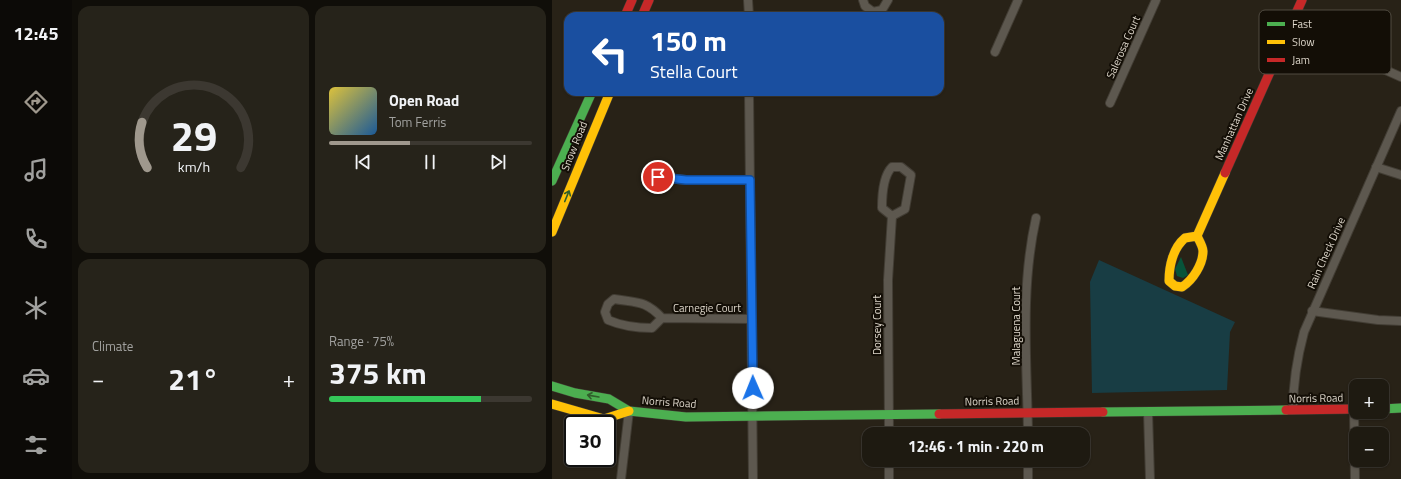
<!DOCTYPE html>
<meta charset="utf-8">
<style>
:root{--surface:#1e1a11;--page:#26231a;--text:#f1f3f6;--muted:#a1a19f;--line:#3c3831;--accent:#9f988d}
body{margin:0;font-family:"Titillium Web",sans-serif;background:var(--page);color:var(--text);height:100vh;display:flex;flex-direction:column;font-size:15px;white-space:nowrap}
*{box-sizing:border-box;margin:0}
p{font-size:13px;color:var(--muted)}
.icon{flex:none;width:22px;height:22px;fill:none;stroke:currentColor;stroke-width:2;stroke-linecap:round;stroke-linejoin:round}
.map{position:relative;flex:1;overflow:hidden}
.details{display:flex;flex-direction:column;gap:6px;padding:6px;background:#100e09;width:480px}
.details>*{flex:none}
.banner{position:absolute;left:12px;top:12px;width:380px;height:84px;border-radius:12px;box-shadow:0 1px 3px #0004,0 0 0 1px var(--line);background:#1a4fa0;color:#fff;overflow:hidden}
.fabs{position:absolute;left:797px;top:379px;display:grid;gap:8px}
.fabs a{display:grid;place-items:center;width:40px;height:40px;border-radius:8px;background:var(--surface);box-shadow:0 1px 3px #0004,0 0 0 1px var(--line);font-size:20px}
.speed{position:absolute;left:12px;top:415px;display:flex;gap:8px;font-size:20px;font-weight:700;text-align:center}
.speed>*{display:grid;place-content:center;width:52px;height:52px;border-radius:50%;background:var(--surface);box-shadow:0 1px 3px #0004,0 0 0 1px var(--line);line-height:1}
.speed .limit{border:2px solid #111;border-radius:6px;background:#fff;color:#111}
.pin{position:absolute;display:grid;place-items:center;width:34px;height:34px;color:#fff;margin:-17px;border:2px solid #fff;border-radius:50%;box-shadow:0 1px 4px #0007}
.me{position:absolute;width:44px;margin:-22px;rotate:359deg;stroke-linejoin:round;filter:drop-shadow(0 0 3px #0008)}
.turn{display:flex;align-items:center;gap:14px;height:84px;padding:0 20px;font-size:18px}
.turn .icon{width:52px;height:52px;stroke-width:2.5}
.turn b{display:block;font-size:28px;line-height:34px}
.big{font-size:30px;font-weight:700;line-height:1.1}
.details .widget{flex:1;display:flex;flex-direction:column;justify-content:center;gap:6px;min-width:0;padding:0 14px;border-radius:12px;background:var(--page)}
.details .dial{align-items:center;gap:0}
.dial svg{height:104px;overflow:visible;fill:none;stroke:var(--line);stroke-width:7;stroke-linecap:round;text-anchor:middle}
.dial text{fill:var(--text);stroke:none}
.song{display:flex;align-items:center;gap:12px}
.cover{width:48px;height:48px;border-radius:6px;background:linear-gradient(135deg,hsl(50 70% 55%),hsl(210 70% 35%))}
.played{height:4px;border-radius:2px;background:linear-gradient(90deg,var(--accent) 40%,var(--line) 40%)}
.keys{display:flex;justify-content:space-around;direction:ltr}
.heat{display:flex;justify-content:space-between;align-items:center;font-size:22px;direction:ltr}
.charge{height:6px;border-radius:3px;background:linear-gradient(90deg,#34c759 75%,var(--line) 0)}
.details .tiles{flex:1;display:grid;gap:6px;grid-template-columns:repeat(2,1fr)}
.trip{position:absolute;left:310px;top:427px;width:228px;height:40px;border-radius:12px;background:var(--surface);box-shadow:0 1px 3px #0004,0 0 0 1px var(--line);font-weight:700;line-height:40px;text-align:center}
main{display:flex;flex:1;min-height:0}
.tabs{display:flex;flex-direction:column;width:72px;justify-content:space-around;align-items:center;background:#0c0a07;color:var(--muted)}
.tabs .icon{width:28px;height:28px}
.tabs .selected{color:var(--accent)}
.tabs b{font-size:18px;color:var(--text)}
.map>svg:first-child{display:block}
.green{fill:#07543a}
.water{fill:#183d44}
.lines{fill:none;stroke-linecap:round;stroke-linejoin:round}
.street-casing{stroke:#423d34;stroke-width:10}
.fast-casing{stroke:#423d34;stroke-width:10}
.slow-casing{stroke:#423d34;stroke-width:10}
.jam-casing{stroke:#423d34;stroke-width:10}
.street{stroke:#5d584f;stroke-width:8}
.fast{stroke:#4caf50;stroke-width:9}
.slow{stroke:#ffc107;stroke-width:9}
.jam{stroke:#c62828;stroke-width:9}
.oneway{stroke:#305e2b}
.route-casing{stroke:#114b97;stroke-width:10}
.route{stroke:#1a73e8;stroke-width:7}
.labels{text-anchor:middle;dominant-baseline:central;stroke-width:4;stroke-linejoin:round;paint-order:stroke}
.street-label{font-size:11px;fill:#dfd8cc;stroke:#130e06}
.key{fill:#130e06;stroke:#504b41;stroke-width:1}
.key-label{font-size:11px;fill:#dfd8cc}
</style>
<main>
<nav class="tabs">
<b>12:45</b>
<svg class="icon selected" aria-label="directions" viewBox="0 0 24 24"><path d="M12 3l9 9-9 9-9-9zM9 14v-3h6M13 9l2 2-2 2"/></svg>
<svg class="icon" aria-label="music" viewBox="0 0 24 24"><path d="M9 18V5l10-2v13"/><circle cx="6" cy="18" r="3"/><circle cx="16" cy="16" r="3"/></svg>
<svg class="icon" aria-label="phone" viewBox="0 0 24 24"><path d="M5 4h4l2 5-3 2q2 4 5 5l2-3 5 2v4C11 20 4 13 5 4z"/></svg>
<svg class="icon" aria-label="climate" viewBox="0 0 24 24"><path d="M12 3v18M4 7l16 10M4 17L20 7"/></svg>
<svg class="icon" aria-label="car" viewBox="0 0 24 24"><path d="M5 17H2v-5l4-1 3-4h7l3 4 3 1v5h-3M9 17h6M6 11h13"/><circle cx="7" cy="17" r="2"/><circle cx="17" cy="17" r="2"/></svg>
<svg class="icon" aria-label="filters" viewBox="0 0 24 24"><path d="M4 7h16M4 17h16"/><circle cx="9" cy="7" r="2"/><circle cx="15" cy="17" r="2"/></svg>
</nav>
<section class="details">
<div class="tiles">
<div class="widget dial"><svg viewBox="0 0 100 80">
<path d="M14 69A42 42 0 1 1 86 69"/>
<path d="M14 69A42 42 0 0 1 10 34" stroke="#9f988d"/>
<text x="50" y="56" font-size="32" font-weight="700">29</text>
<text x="50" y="72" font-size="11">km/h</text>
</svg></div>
<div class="widget">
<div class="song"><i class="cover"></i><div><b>Open Road</b><p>Tom Ferris</p></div></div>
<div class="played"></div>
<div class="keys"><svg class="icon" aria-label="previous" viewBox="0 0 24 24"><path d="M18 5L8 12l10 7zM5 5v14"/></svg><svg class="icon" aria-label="pause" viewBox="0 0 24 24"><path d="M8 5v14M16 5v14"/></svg><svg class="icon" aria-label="next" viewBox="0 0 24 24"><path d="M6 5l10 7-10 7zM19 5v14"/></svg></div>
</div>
<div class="widget"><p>Climate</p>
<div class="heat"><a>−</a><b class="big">21°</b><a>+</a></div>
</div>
<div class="widget"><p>Range · 75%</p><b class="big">375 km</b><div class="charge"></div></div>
</div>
</section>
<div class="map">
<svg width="849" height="479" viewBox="0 0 849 479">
<rect width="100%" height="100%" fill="#282217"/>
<polygon class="green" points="629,257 636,275 631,278 625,276 623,269"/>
<polygon class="water" points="547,260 683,322 678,332 675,390 540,393 538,282"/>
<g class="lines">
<g class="street-casing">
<g id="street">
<polyline points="196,0 197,16"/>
<polyline points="311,0 313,6 321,12 330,10 336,0"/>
<polyline points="738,27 849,77"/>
<polyline points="443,52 466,0"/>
<polyline points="197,92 201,479"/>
<polyline points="558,103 604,0"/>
<path d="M340,167H349L359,175L353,209L340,216L330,208C330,194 331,176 340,167Z"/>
<polyline points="824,167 849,175"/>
<polyline points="106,177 134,180 198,180"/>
<polyline points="760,311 826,320 849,321"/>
<path d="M110,318L100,328C84,328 70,326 56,320L53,312L56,304L62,299C85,303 93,300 110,318L200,319"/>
<polyline points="802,409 803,479"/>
<path d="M741,410C741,383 745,358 752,332L849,111"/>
<polyline points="596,412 598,479"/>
<polyline points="337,434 336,280 340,216"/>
<path d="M476,434C475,362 468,289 484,218"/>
<polyline points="476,460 476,479"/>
<polyline points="69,479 77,411"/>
<polyline points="337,479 337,460"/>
</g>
</g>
<g class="fast-casing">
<g id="fast">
<polyline points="0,181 40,92"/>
<polyline points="0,386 23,393 57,399 77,411 134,417 387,414"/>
<polyline points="830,409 849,408"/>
<polyline points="551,412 734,410"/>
</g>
</g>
<g class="slow-casing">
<g id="slow">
<polyline points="0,232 58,92"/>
<path d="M645,236L633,238C621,248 617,266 617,281L623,286L630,287C641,280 651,264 651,251C651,247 647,240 645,236L673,173"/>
<polyline points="0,404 52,419 77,411"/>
</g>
</g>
<g class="jam-casing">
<g id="jam">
<polyline points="73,16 80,0"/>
<polyline points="90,16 97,0"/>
<polyline points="673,173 750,0"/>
<polyline points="734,410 804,409"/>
<polyline points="387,414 551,412"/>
</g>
</g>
<use href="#street" class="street"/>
<use href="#fast" class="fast"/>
<use href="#slow" class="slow"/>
<use href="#jam" class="jam"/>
</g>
<defs><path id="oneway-shaft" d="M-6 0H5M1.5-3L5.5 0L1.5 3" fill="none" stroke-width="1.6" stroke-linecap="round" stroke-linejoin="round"/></defs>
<g class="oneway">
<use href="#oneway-shaft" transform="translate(15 196) rotate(-68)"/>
<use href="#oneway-shaft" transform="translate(41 396) rotate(-170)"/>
</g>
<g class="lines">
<g class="route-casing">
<polyline id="route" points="106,177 134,180 198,180 201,388"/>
</g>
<use href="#route" class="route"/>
</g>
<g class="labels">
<g class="street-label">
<text transform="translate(571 47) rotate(-66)">Salerosa Court</text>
<text transform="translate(682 124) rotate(-66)">Manhattan Drive</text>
<text transform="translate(22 146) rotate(-68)">Snow Road</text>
<text transform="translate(774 253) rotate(-66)">Rain Check Drive</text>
<text x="155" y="308">Carnegie Court</text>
<text transform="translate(325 325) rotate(-90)">Dorsey Court</text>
<text transform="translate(464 326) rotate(-90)">Malaguena Court</text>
<text transform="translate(764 398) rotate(-1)">Norris Road</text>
<text transform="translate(440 401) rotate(-1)">Norris Road</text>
<text transform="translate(117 402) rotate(4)">Norris Road</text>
</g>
</g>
<rect x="707" y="10" width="132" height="64" rx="6" class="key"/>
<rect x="715" y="22" width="18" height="4" fill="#4caf50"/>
<rect x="715" y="40" width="18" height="4" fill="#ffc107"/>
<rect x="715" y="58" width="18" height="4" fill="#c62828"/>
<g class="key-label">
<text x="740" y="28">Fast</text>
<text x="740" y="46">Slow</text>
<text x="740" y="64">Jam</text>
</g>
</svg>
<div class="fabs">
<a>+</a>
<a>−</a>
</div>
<div class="speed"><div class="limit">30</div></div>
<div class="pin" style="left:106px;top:177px;background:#d93025"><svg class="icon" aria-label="arrive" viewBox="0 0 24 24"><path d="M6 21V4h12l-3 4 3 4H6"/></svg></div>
<svg class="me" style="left:201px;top:388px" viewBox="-20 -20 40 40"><circle r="19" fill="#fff"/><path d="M0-13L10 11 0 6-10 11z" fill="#1a73e8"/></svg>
<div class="trip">12:46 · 1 min · 220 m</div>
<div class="banner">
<div class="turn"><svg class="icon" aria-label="left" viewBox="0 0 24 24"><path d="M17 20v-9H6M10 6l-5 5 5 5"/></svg><div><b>150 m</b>Stella Court</div></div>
</div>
</div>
</main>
